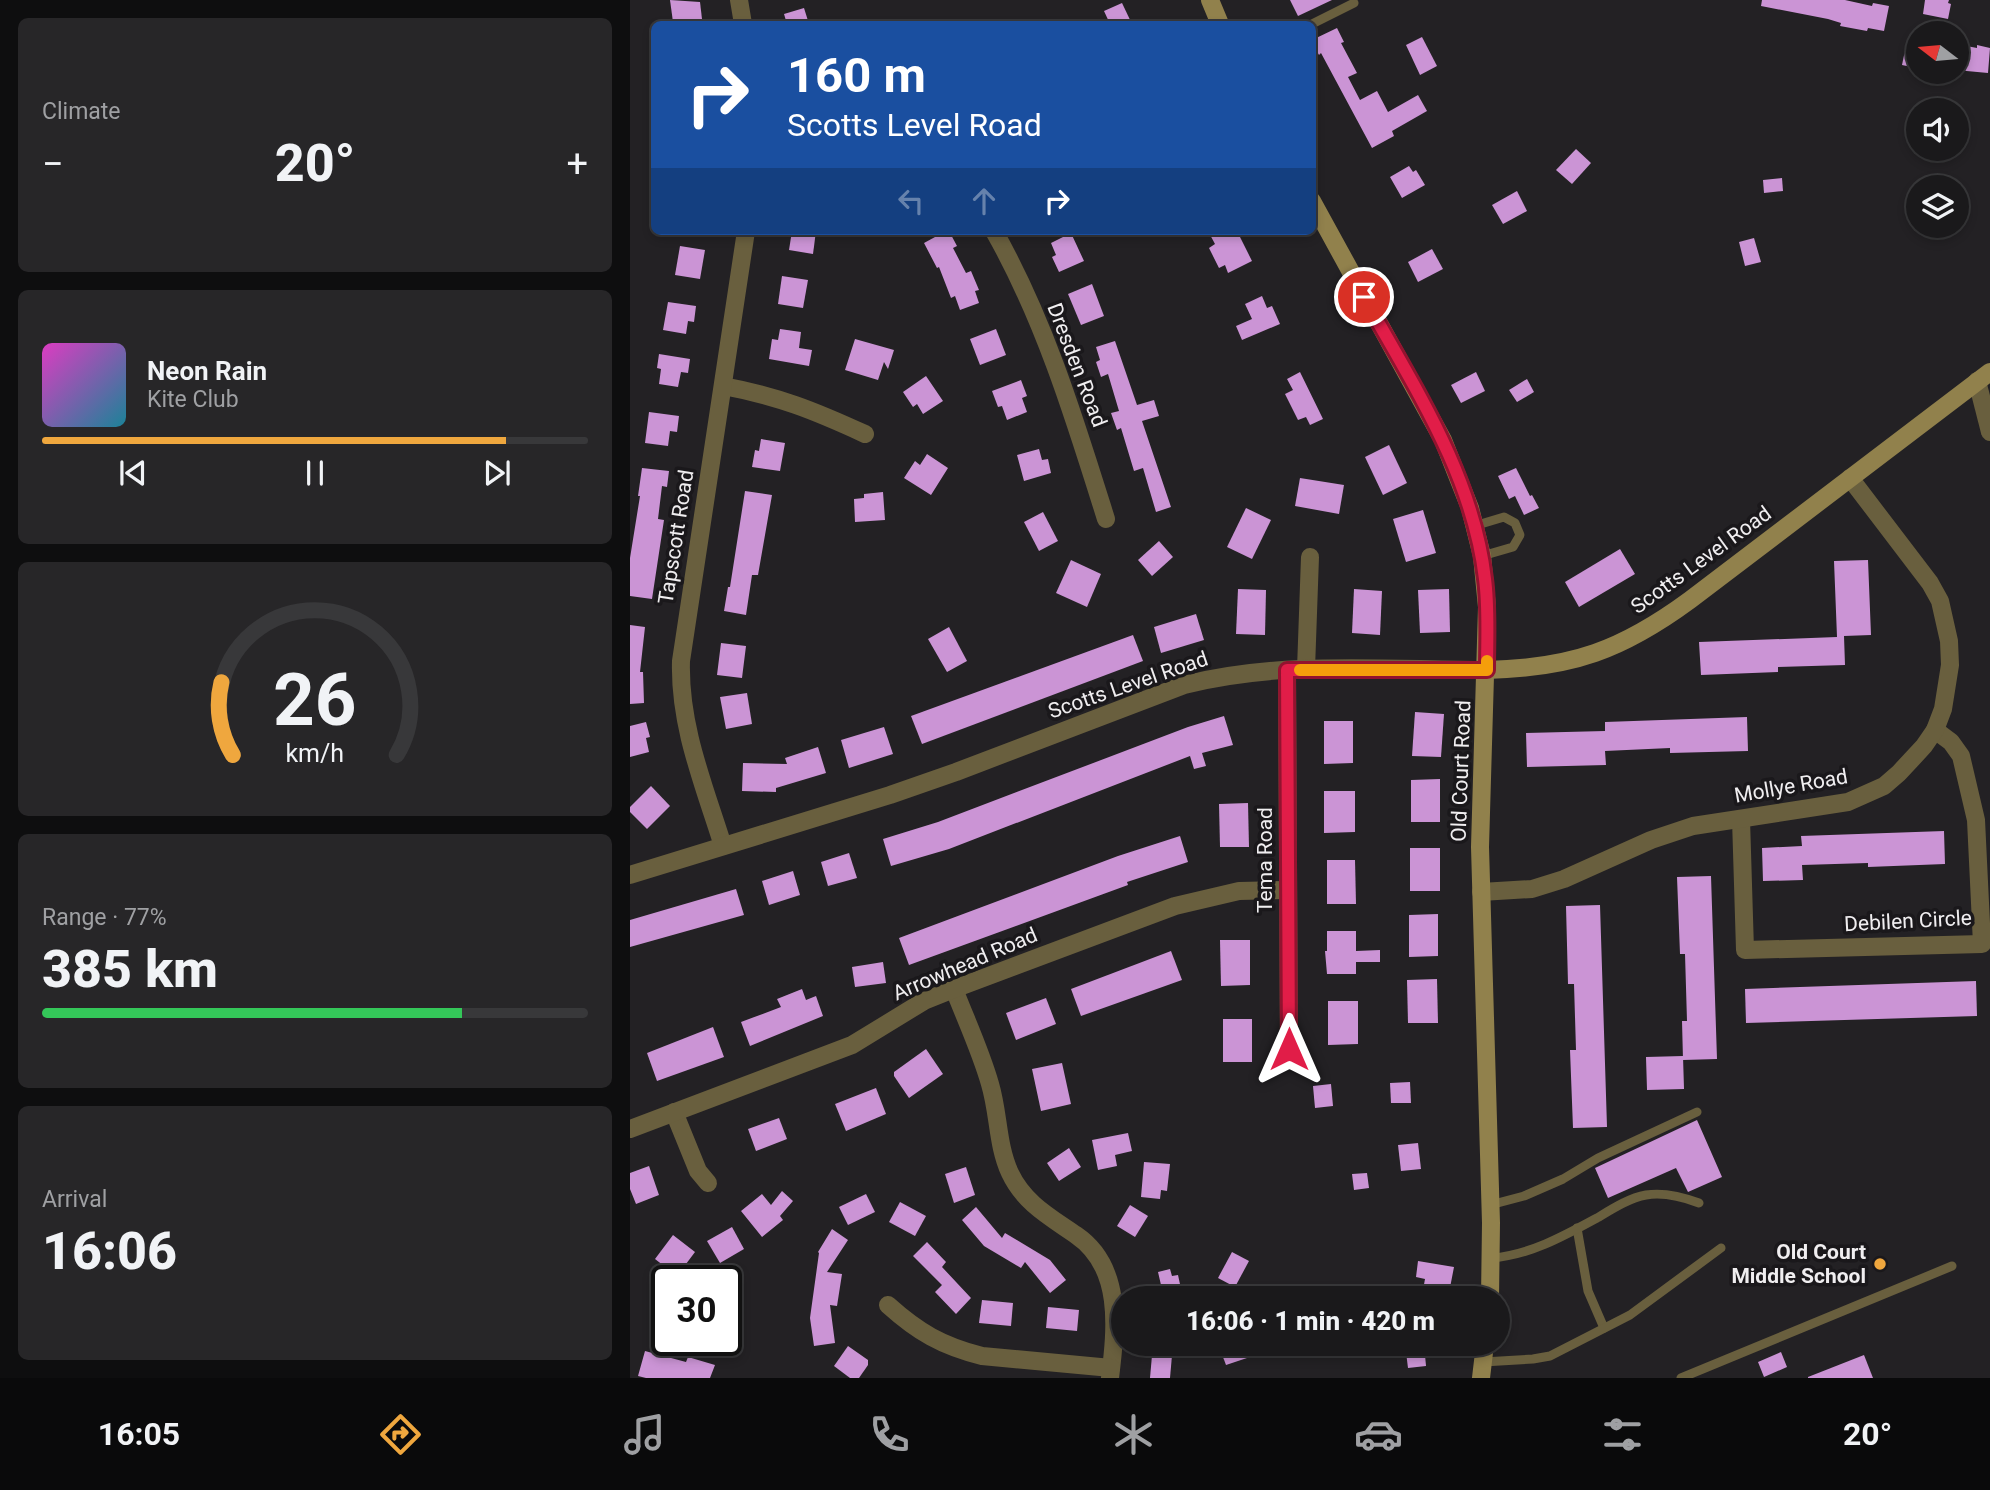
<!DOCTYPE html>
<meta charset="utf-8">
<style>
:root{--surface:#1a191b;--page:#272628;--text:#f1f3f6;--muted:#9fa0a3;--line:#38383a;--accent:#efa73e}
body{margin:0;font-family:Roboto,sans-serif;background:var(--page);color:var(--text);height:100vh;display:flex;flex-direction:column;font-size:26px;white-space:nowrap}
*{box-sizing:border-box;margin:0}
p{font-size:23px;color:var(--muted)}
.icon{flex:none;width:38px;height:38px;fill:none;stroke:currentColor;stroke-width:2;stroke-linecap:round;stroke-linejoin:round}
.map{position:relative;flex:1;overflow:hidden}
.side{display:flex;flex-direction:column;gap:18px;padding:18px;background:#0e0e0f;width:630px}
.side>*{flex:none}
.top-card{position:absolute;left:21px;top:21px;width:665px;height:214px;border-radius:10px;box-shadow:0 4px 10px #0003,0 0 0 2px var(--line);background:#1a4fa0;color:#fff;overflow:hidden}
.needle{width:46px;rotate:286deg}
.controls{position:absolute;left:1276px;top:21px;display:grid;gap:14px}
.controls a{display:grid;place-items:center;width:63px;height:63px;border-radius:50%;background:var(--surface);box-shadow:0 4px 10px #0003,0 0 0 2px var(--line);font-size:35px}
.speed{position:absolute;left:21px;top:1265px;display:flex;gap:14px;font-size:35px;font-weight:700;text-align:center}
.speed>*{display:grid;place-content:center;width:91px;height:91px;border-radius:50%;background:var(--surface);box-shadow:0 4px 10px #0003,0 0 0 2px var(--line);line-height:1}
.speed .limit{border:4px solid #111;border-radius:10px;background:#fff;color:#111}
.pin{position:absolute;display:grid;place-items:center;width:60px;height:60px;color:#fff;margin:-30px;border:4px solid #fff;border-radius:50%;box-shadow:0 2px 7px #0007}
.me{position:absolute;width:77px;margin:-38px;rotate:0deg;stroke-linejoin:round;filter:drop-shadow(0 0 5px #0008)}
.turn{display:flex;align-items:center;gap:24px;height:147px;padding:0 21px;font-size:32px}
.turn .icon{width:91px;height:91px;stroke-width:2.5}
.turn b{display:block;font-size:49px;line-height:60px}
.lanes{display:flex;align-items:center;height:66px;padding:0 21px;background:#0003;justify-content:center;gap:35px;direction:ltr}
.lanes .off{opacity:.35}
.big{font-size:52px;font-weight:800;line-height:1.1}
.side .card{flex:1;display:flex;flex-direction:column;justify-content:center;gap:10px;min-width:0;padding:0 24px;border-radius:10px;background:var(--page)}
.side .dial{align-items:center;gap:0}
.dial svg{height:182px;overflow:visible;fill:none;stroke:var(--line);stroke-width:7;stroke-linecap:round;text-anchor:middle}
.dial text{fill:var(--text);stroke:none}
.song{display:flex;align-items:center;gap:21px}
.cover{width:84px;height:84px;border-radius:10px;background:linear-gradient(135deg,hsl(310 70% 55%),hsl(190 70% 35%))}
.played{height:7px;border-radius:4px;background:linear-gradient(90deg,var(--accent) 85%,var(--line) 85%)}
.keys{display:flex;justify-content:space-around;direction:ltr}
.heat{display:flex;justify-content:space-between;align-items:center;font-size:38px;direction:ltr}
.charge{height:10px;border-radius:5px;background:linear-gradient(90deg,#34c759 77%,var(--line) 0)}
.trip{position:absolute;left:481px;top:1286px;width:399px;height:70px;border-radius:35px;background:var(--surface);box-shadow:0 4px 10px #0003,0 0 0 2px var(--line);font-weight:800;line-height:70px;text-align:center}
.dock{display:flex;height:112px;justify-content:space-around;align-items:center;background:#0a0a0b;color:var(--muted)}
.dock .icon{width:49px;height:49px}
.dock .on{color:var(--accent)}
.dock b{font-size:32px;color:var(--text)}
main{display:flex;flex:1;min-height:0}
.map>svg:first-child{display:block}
.building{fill:#cb94d5}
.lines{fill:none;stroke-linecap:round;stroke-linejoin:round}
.service{stroke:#695f3e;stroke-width:9}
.minor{stroke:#695f3e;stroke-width:18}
.tertiary{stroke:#695f3e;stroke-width:18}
.secondary{stroke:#91814c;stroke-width:18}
.route-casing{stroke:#92132f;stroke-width:18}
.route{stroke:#e11d48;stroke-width:12}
.slow{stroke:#f59e0b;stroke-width:12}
.poi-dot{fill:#efa73e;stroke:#1a181b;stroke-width:2.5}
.labels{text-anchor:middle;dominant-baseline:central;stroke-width:7;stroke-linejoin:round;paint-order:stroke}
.street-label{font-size:21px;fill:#f0eef0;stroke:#1a181b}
.poi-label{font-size:21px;font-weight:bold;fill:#f0eef0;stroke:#1a181b;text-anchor:end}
</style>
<main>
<section class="side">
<div class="card"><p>Climate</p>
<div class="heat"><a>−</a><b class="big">20°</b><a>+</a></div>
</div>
<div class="card">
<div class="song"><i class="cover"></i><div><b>Neon Rain</b><p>Kite Club</p></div></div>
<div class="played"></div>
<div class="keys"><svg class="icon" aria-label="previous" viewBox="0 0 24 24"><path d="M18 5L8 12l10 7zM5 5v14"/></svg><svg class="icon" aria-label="pause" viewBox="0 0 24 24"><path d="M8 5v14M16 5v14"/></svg><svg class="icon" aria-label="next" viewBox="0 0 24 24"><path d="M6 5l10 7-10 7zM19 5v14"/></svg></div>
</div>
<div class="card dial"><svg viewBox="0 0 100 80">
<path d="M14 69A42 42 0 1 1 86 69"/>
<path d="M14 69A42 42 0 0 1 9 37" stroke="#efa73e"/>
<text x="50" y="56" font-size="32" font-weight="700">26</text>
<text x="50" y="72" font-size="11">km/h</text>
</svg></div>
<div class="card"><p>Range · 77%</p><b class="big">385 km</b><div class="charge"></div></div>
<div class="card"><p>Arrival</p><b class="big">16:06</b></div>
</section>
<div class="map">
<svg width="1360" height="1378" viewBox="0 0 1360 1378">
<rect width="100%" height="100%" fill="#232124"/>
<g class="building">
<polygon points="40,0 70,2 72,19 43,22"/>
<polygon points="660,0 702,0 668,16"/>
<polygon points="1132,0 1215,0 1242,6 1243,3 1259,6 1254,31 1238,28 1237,31 1210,26 1211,23 1198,19 1131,6"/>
<polygon points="1295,0 1319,0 1318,3 1321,4 1318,19 1293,14"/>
<polygon points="492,3 502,24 480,24 474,11"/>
<polygon points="174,8 179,24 157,24 154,14"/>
<polygon points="707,28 714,42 711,43 727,73 718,77 730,100 747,91 758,112 788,95 797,111 762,131 764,136 742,148 691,53 689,55 682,43 682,40"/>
<polygon points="792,37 807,66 790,75 776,45"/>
<polygon points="1277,41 1288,43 1286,68 1272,65"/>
<polygon points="1326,44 1347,48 1347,45 1360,48 1358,73 1326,70"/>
<polygon points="946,149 961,163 942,184 926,170"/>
<polygon points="779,166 783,172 786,170 795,185 772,198 760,177"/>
<polygon points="1152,178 1153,191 1134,193 1133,180"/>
<polygon points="887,191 897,211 873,224 862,205"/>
<polygon points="162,231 186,231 183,254 159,250"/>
<polygon points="316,231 319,231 327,246 323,248 336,273 341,271 349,290 345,291 349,303 330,310 325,296 321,298 309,267 307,268 294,243"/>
<polygon points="578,231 607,231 622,261 598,273 595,265 589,268 579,248 585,244"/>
<polygon points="441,233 454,261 429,272 422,257 426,255 421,243"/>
<polygon points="1124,238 1131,262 1115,266 1109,242"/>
<polygon points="50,246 75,250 70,279 45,275"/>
<polygon points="802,249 813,269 788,282 778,262"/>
<polygon points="152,276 178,280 173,308 148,304"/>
<polygon points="462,284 474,316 451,325 438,294"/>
<polygon points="632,296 637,308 642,306 650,324 612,340 606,326 622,319 615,304"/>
<polygon points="38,302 66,306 64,322 58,321 56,334 33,330"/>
<polygon points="150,329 171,332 169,348 182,350 179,366 139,359 142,339 148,340"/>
<polygon points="366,329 376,355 350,365 340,339"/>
<polygon points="225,339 264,350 258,369 254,362 248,380 215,370"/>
<polygon points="485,341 507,405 524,400 529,416 512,421 541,507 526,512 513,468 504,471 491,428 487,430 481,413 489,411 478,374 471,377 466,362 470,360 466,347"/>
<polygon points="29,354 60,359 58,373 51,372 48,387 29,384 31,369 27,368"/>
<polygon points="670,372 693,419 680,425 676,417 668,420 655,394 663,390 657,379"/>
<polygon points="846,372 855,391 831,403 821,385"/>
<polygon points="296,376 313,401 293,414 287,404 283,407 273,392"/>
<polygon points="897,379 904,392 887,402 879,390"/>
<polygon points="391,380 397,396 392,398 397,412 377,420 372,406 368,407 362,391"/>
<polygon points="19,412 49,416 47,432 40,431 38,446 15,443"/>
<polygon points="131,439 155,443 150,471 122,467 125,450 129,451"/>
<polygon points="759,445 777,483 753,495 735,457"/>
<polygon points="409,449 412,460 418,459 421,473 394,481 387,455"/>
<polygon points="297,454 318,468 301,495 274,478 285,461 290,465"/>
<polygon points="12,468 39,471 37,487 32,486 28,519 34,520 22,599 0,596 0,558 10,496 8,496"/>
<polygon points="886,468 900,496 902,495 909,508 894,515 885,496 879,499 868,476"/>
<polygon points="670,478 714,485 709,514 665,506"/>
<polygon points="115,491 142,495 128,575 122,575 116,615 94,611 98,587 100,587"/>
<polygon points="253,492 255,520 225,522 224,499 234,498 234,494"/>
<polygon points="616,508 641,520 622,559 597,547"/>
<polygon points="793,510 806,553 776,562 763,519"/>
<polygon points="413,512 428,541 409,551 394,522"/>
<polygon points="529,541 543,557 522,576 508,560"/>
<polygon points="990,549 1005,574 949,607 935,582"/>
<polygon points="441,560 471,574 457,607 426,593"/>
<polygon points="1238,560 1241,635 1214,636 1215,665 1148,667 1148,672 1071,675 1069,642 1207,637 1204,561"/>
<polygon points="608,589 636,590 635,635 606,634"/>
<polygon points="724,589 752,591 750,635 722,633"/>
<polygon points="819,589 820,632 790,633 788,590"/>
<polygon points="566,614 574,640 531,653 524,627"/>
<polygon points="0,625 15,627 10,672 13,672 14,703 0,704"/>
<polygon points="319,627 337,661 317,672 298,639"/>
<polygon points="503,635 513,661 292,744 281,716"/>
<polygon points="91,643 116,646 112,678 87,675"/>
<polygon points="117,693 122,724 96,729 90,697"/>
<polygon points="785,712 814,714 811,757 782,756"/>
<polygon points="594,716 603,745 572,753 576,766 564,769 560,756 319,849 261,866 253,839 308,822 558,727"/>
<polygon points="1117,717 1118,751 1040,753 1040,748 975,751 976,765 897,767 896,733 975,731 975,722"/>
<polygon points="694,721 723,721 723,763 694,764"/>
<polygon points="16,722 20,737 16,738 19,752 0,757 0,726"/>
<polygon points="254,727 263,754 219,768 211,740"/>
<polygon points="188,747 196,773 146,788 146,792 112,791 113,763 157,764 155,758"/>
<polygon points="810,779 810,822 781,822 781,780"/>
<polygon points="21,786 40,806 17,829 0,812 0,807"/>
<polygon points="694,791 725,791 725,832 694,833"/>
<polygon points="618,803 619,847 590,847 589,804"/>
<polygon points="1314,831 1315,864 1238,867 1238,863 1172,865 1173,880 1133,881 1132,848 1172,846 1171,836"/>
<polygon points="550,836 558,862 497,882 498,885 279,965 269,938 488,856"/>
<rect x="780" y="848" width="30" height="43"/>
<polygon points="219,853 227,878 198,886 191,862"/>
<polygon points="697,860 725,860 726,904 697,904"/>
<polygon points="163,871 170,895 139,905 132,881"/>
<polygon points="1081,876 1087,1059 1053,1060 1052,1021 1057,1021 1055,954 1050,954 1047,877"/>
<polygon points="106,889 114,915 0,947 0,920"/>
<polygon points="970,905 977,1127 943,1128 940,1050 946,1050 944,984 938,984 936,906"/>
<polygon points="808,914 808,956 779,957 779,915"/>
<polygon points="697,931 726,931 726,951 750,950 750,962 726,962 726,974 697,974 695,951 697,951"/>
<polygon points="590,940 620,940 620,985 591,986"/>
<polygon points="541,951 552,980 451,1016 441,989"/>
<polygon points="253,962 256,983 225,987 222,967"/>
<polygon points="807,979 808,1023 778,1023 777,980"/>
<polygon points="1346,981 1347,1016 1116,1023 1115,989"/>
<polygon points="172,989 176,1000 186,996 193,1016 120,1046 111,1022 151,1007 147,999"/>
<polygon points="416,998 426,1024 386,1040 376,1013"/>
<polygon points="698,1001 728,1001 728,1044 698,1045"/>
<rect x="593" y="1019" width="29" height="43"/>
<polygon points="83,1027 94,1057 27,1081 17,1053"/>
<polygon points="296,1049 313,1074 279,1098 264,1076 264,1072"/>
<polygon points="1053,1056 1054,1089 1017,1090 1016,1057"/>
<polygon points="432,1063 441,1104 411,1111 402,1069"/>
<polygon points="780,1082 781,1103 761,1103 760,1083"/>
<polygon points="701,1084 703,1106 685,1108 683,1086"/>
<polygon points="246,1088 256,1114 216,1131 205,1104"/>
<polygon points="149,1118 157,1139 126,1151 118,1129"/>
<polygon points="1067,1120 1092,1177 1058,1192 1046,1168 978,1198 965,1168"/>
<polygon points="498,1133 502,1151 485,1155 487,1166 468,1170 462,1140"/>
<polygon points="788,1143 791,1169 771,1171 768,1145"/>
<polygon points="439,1148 451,1167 429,1181 417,1163"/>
<polygon points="514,1162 540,1164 537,1191 531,1190 530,1199 511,1197"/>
<polygon points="19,1166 29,1195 6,1204 0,1189 0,1173"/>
<polygon points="336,1167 345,1195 324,1203 315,1174"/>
<polygon points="737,1173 739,1188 724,1190 722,1174"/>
<polygon points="152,1191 163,1201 150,1216 153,1220 132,1237 111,1211 132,1194 141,1205"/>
<polygon points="236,1194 245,1212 218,1225 209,1207"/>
<polygon points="270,1202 296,1216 285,1236 259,1222"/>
<polygon points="500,1205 518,1216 505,1237 487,1226"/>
<polygon points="346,1207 372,1238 375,1233 420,1260 436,1280 420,1293 395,1262 391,1268 354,1246 332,1220"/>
<polygon points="102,1227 114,1249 90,1263 77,1241"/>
<polygon points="202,1229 218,1240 197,1272 212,1274 207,1306 200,1305 205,1343 184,1346 180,1318 189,1253 188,1252"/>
<polygon points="43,1235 65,1252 47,1276 25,1259"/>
<polygon points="297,1242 316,1262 312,1267 341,1298 326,1314 305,1292 312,1285 283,1256"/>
<polygon points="602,1252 619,1261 605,1287 588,1278"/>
<polygon points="788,1261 824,1267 818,1298 805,1298 806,1292 793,1290 795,1279 786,1277"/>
<polygon points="540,1269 542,1276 548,1275 553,1298 534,1298 528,1272"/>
<polygon points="352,1300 383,1303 381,1326 349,1323"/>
<polygon points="418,1307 449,1310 447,1331 416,1328"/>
<polygon points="523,1344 543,1344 540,1378 520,1378"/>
<polygon points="588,1344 612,1344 617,1358 596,1365"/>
<polygon points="775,1344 794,1344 796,1366 778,1368"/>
<polygon points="218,1346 238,1360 238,1365 229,1378 220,1378 204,1366"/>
<polygon points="15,1351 56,1362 58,1357 85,1365 80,1378 16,1378 8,1376"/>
<polygon points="1151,1352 1157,1367 1134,1377 1128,1362"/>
<polygon points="1234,1355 1243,1378 1178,1378 1178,1377"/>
</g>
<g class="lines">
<g class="service">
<polyline points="682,24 724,3"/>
<polyline points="844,526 874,517 885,523 890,535 883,547 852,556"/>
<polyline points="860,1205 894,1196 933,1179 968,1158 1067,1112"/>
<polyline points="947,1228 958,1291 974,1328"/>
<path d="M862,1258C900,1255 934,1236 967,1218C982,1209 999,1198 1016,1195C1034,1192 1053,1197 1069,1203"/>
<polyline points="853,1362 903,1359 920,1356 1000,1315 1091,1248"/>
<polyline points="1051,1378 1322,1266"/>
</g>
<g class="minor">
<polyline points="109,0 113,24"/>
<path d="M364,231C415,321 445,420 476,519"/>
<polyline points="1347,381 1360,432"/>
<path d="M93,386C148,396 185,411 235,434"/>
<polyline points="676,669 680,557"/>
<polyline points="657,670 659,1049"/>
<polyline points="1111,819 1115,950 1352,944 1346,820 1331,756 1321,742 1305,730"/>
<path d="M93,846C74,785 49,726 51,661L116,231"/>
<polyline points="851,892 902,889 934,879 1021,840 1063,826 1218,802 1254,786 1269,773 1294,746 1305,730 1313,709 1320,665 1319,641 1310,601 1300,583 1220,478"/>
<path d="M324,989C336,1020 351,1052 360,1084C369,1114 367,1145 380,1173C394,1203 420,1217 446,1235C493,1267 486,1329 480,1378"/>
<polyline points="44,1112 68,1171 78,1183"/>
<polyline points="0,1129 222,1045 294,1001 324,989 545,906 609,891 658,890"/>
<path d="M258,1305C288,1332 312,1346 352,1356L481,1368"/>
</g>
<path class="tertiary" d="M0,875L260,795L326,772L554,685C651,660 758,670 857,670"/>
<g class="secondary">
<polyline points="580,0 590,24"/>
<polyline points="682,201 813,440 840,508 852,556 857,607 850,847 861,1223 860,1298"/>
<path d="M857,670C942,668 992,650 1060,600L1360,372"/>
<polyline points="851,1378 855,1344"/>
</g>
</g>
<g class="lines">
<g class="route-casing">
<path id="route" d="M659,1049L657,670H857C857,640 859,609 855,579C843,475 784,387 734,297"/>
</g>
<use href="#route" class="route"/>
<polyline class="slow" points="670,670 857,670 857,661"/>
</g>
<circle class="poi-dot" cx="1250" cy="1264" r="7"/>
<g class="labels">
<g class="street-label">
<text transform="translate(447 365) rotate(69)">Dresden Road</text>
<text transform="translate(46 537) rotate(-81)">Tapscott Road</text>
<text transform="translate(1071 560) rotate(-36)">Scotts Level Road</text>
<text transform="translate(498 685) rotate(-19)">Scotts Level Road</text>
<text transform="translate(831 771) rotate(-88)">Old Court Road</text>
<text transform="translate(1161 786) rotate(-10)">Mollye Road</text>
<text transform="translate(635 860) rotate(-90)">Tema Road</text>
<text transform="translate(1278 921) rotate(-3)">Debilen Circle</text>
<text transform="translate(335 964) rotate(-23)">Arrowhead Road</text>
</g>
<g class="poi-label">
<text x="1236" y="1252">Old Court<tspan x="1236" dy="24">Middle School</tspan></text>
</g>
</g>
</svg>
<div class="controls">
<a><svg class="needle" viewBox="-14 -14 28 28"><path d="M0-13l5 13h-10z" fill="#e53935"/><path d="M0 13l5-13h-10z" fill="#9fa0a3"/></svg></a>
<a><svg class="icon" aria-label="sound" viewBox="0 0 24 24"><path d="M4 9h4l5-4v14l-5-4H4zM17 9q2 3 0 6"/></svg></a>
<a><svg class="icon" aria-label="layers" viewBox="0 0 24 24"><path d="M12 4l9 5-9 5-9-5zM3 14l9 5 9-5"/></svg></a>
</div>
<div class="speed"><div class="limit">30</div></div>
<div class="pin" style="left:734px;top:297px;background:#d93025"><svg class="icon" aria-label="arrive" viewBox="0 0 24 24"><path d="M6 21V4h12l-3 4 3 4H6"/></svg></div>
<svg class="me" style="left:659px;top:1049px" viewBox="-20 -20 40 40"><path d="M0-17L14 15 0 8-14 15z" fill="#e11d48" stroke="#fff" stroke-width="4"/></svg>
<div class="trip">16:06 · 1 min · 420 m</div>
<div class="top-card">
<div class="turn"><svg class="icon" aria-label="right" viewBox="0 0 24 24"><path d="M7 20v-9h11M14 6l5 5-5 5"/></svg><div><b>160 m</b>Scotts Level Road</div></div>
<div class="lanes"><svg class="icon off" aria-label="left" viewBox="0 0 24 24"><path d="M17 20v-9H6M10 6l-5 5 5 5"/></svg><svg class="icon off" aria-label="ahead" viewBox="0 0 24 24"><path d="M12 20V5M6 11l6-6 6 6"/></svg><svg class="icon" aria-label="right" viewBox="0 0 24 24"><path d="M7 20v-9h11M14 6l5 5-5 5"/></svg></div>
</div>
</div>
</main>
<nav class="dock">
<b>16:05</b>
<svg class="icon on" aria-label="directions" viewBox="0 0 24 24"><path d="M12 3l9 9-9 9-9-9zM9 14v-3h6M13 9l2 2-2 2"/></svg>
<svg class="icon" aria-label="music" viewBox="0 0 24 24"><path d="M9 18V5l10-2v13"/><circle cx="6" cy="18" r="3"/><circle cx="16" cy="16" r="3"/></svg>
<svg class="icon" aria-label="phone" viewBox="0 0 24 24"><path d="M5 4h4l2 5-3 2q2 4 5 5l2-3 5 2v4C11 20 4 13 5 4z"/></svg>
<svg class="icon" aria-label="climate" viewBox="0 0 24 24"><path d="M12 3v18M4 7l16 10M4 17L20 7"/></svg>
<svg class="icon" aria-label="car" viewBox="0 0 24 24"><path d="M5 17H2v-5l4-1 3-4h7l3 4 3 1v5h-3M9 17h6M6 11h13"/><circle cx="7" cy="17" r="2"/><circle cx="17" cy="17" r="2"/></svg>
<svg class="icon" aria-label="filters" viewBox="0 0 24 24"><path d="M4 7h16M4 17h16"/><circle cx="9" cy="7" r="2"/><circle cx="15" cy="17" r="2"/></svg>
<b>20°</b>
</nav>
